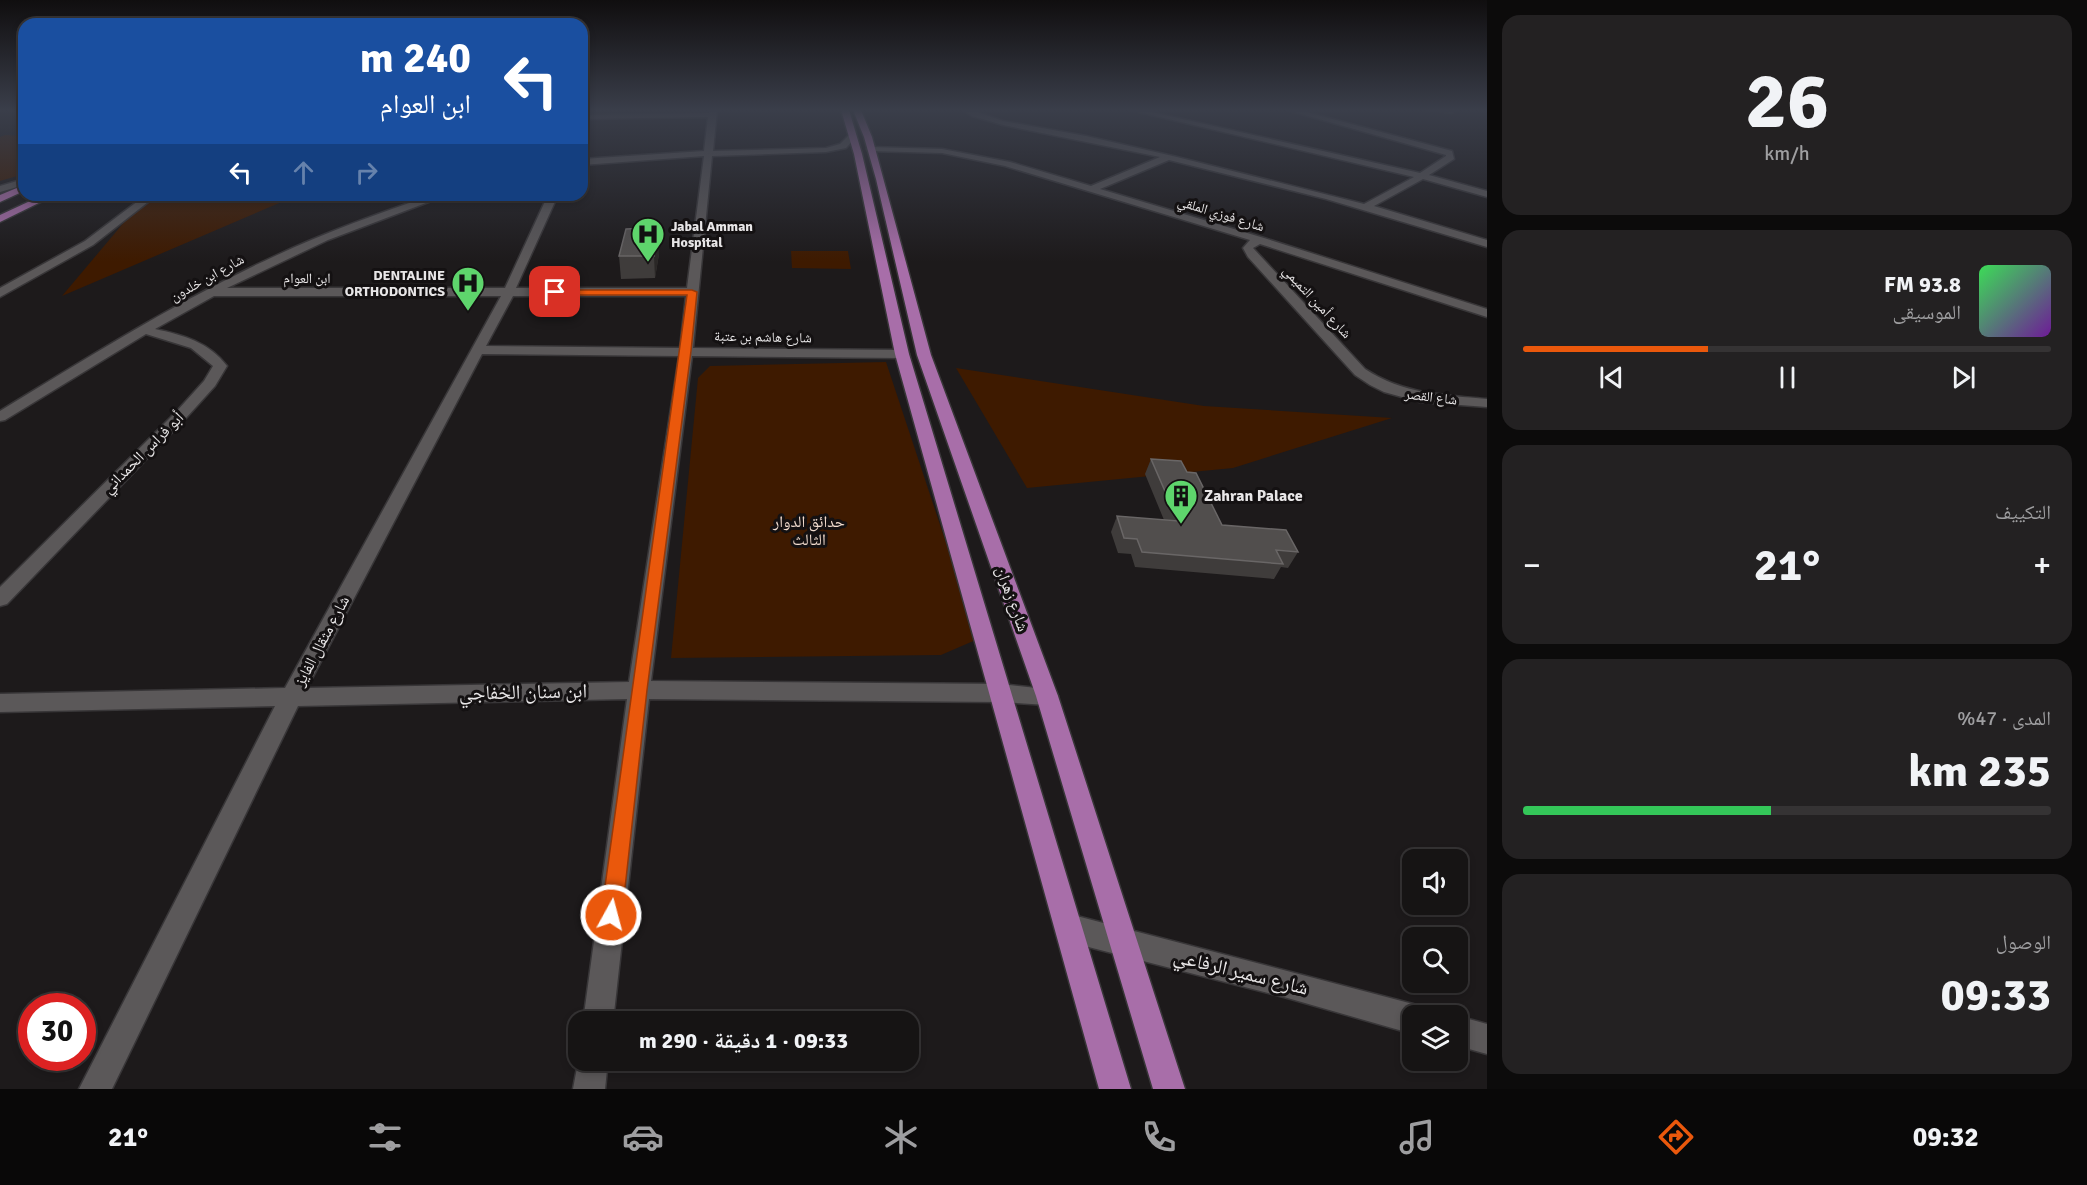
<!DOCTYPE html>
<html lang="ar">
<meta charset="utf-8">
<style>
:root{--surface:#161414;--page:#232122;--text:#f1f3f6;--muted:#9e9ea0;--line:#353334;--accent:#ea580c}
body{margin:0;font-family:Signika,"Noto Naskh Arabic",sans-serif;background:var(--page);color:var(--text);direction:rtl;height:100vh;display:flex;flex-direction:column;font-size:22px;white-space:nowrap}
*{box-sizing:border-box;margin:0}
p{font-size:20px;color:var(--muted)}
.icon{flex:none;width:33px;height:33px;fill:none;stroke:currentColor;stroke-width:2;stroke-linecap:round;stroke-linejoin:round}
.map{position:relative;flex:1;overflow:hidden;direction:ltr}
.sheet{display:flex;flex-direction:column;gap:15px;padding:15px;background:#0c0b0b;width:600px}
.sheet>*{flex:none}
.banner{position:absolute;left:18px;top:18px;width:570px;height:183px;border-radius:18px;box-shadow:0 3px 9px #0003,0 0 0 2px var(--line);direction:rtl;background:#1a4fa0;color:#fff;overflow:hidden}
.fabs{position:absolute;left:1402px;top:849px;display:grid;gap:12px}
.fabs a{display:grid;place-items:center;width:66px;height:66px;border-radius:12px;background:var(--surface);box-shadow:0 3px 9px #0003,0 0 0 2px var(--line);font-size:30px}
.speed{position:absolute;left:18px;top:993px;display:flex;gap:12px;font-size:30px;font-weight:700;text-align:center}
.speed>*{display:grid;place-content:center;width:78px;height:78px;border-radius:50%;background:var(--surface);box-shadow:0 3px 9px #0003,0 0 0 2px var(--line);line-height:1}
.speed .limit{border:9px solid #d22;background:#fff;color:#111}
.pin{position:absolute;display:grid;place-items:center;width:51px;height:51px;color:#fff;margin:-26px;border-radius:12px;box-shadow:0 3px 9px #0006}
.me{position:absolute;width:66px;margin:-33px;rotate:7deg;stroke-linejoin:round;filter:drop-shadow(0 0 4px #0008)}
.turn{display:flex;align-items:center;gap:21px;height:126px;padding:0 18px;font-size:27px}
.turn .icon{width:78px;height:78px;stroke-width:2.5}
.turn b{display:block;font-size:42px;line-height:51px}
.lanes{display:flex;align-items:center;height:57px;padding:0 18px;background:#0003;justify-content:center;gap:30px;direction:ltr}
.lanes .off{opacity:.35}
.big{font-size:45px;font-weight:800;line-height:1.1}
.sheet .widget{flex:1;display:flex;flex-direction:column;justify-content:center;gap:9px;min-width:0;padding:0 21px;border-radius:18px;background:var(--page)}
.sheet .dial{align-items:center;gap:0}
.dial b{font-size:78px;line-height:1}
.song{display:flex;align-items:center;gap:18px}
.cover{width:72px;height:72px;border-radius:9px;background:linear-gradient(135deg,hsl(130 70% 55%),hsl(280 70% 35%))}
.played{height:6px;border-radius:3px;background:linear-gradient(90deg,var(--accent) 35%,var(--line) 35%)}
.keys{display:flex;justify-content:space-around;direction:ltr}
.heat{display:flex;justify-content:space-between;align-items:center;font-size:33px;direction:ltr}
.charge{height:9px;border-radius:4px;background:linear-gradient(90deg,#34c759 47%,var(--line) 0)}
.trip{position:absolute;left:568px;top:1011px;width:351px;height:60px;border-radius:18px;background:var(--surface);box-shadow:0 3px 9px #0003,0 0 0 2px var(--line);font-weight:800;line-height:60px;text-align:center;direction:rtl}
.menu{display:flex;height:96px;justify-content:space-around;align-items:center;background:#090808;color:var(--muted)}
.menu .icon{width:42px;height:42px}
.menu .current{color:var(--accent)}
.menu b{font-size:27px;color:var(--text)}
main{display:flex;flex:1;min-height:0}
.map>svg:first-child{display:block}
.green{fill:#3e1a00}
.lines{fill:none;stroke-linecap:round;stroke-linejoin:round}
.street-casing{stroke:#383638;stroke-width:3}
.primary-casing{stroke:#383638;stroke-width:3}
.street{fill:#5b5859;fill-rule:evenodd}
.primary{fill:#a86ea9;fill-rule:evenodd}
.wall{fill:#3f3c3b}
.shaded-wall{fill:#2a2726}
.building{fill:#514e4d;stroke:#696666;stroke-width:1.5}
.route{fill:#ea580c;stroke:#983908;stroke-width:1.5}
.labels{text-anchor:middle;dominant-baseline:central;stroke-width:6;stroke-linejoin:round;paint-order:stroke}
.far-street-label{font-size:14px;fill:#e8e6e7;stroke:#141112}
.far-poi-label{font-size:14px;font-weight:bold;fill:#e8e6e7;stroke:#141112;text-anchor:start}
.street-label{font-size:16px;fill:#e8e6e7;stroke:#141112}
.poi-label{font-size:16px;font-weight:bold;fill:#e8e6e7;stroke:#141112;text-anchor:start}
.park-label{font-size:16px;fill:#f3ddcf;stroke:#141112}
.near-street-label{font-size:20px;fill:#e8e6e7;stroke:#141112}
</style>
<main>
<section class="sheet">
<div class="widget dial"><b>26</b><p>km/h</p></div>
<div class="widget">
<div class="song"><i class="cover"></i><div><b>93.8 FM</b><p>الموسيقى</p></div></div>
<div class="played"></div>
<div class="keys"><svg class="icon" aria-label="previous" viewBox="0 0 24 24"><path d="M18 5L8 12l10 7zM5 5v14"/></svg><svg class="icon" aria-label="pause" viewBox="0 0 24 24"><path d="M8 5v14M16 5v14"/></svg><svg class="icon" aria-label="next" viewBox="0 0 24 24"><path d="M6 5l10 7-10 7zM19 5v14"/></svg></div>
</div>
<div class="widget"><p>التكييف</p>
<div class="heat"><a>−</a><b class="big">21°</b><a>+</a></div>
</div>
<div class="widget"><p>المدى · 47%</p><b class="big">235 km</b><div class="charge"></div></div>
<div class="widget"><p>الوصول</p><b class="big">09:33</b></div>
</section>
<div class="map">
<svg width="1487" height="1089" viewBox="0 0 1487 1089">
<rect width="100%" height="100%" fill="#1d1a1b"/>
<g class="green">
<polygon points="5,135 24,136 24,174 0,181 0,137"/>
<polygon points="147,195 298,195 62,296"/>
<polygon points="791,251 848,251 851,269 792,268"/>
<polygon points="886,362 978,639 941,655 671,658 698,378 710,366"/>
<polygon points="956,368 1204,406 1392,418 1233,468 1027,488"/>
</g>
<g class="lines">
<g class="street-casing">
<g id="street">
<path d="M709,110H717L713,151L826,148L840,144L849,135L856,137L846,148L826,152L712,156L693,348L902,350L909,354L902,358L692,356L651,681L1001,684L1055,690L1058,696L1055,702L1047,705L1001,702L649,699L613,1022H583L627,699L298,706L112,1089H79L275,706L0,712V694L285,688L501,296H214L155,329C183,335 209,342 227,366L215,386L186,418L7,604L0,606V587L176,412L204,381L213,366L191,348L146,334L5,420L0,421V411C90,356 179,300 275,256C326,232 379,213 433,195H447L328,240L227,288H505L548,195H558L516,288H687L704,156L582,165V159L704,151L708,117L582,119V115L709,113ZM513,296H686L680,348L486,346ZM482,354L679,356L629,682L307,688Z"/>
<path d="M963,110H972L1003,121L1086,136L1177,157L1364,204L1414,177L1130,110H1143L1420,173L1446,156V155L1287,110H1299L1452,151L1454,159L1429,175L1487,191V197L1423,179L1374,206L1487,240V247L1326,199L1169,160L1100,189L1264,238L1487,309V317L1260,244L1253,248L1365,369C1403,394 1443,395 1487,399V407L1420,402L1384,392L1370,385L1355,375L1248,257L1243,248L1250,240L1005,166L942,153L871,151L867,149L871,147L942,149L1010,162L1091,186L1160,157L1003,125L972,116Z"/>
<polygon points="1429,110 1455,110 1456,111 1452,113"/>
<polygon points="24,179 24,185 0,192 0,186"/>
<polygon points="146,195 157,195 93,245 0,297 0,288 85,241"/>
<polygon points="1069,914 1413,1004 1424,1008 1426,1016 1413,1016 1413,1034 1284,997 1069,942 1059,938 1055,928 1059,918"/>
<polygon points="1458,1016 1487,1024 1487,1054 1458,1046"/>
<polygon points="579,1057 579,1060 608,1060 605,1089 573,1089"/>
</g>
</g>
<g class="primary-casing">
<g id="primary">
<polygon points="841,110 849,110 862,154 909,354 1131,1089 1099,1089 895,354 854,154"/>
<polygon points="853,110 861,110 872,137 931,355 1058,696 1185,1089 1153,1089 1036,696 917,355 876,179 864,137"/>
<polygon points="24,185 24,191 0,202 0,195"/>
<polygon points="43,195 55,195 0,222 0,215"/>
</g>
</g>
<use href="#street" class="street"/>
<use href="#primary" class="primary"/>
</g>
<g class="wall">
<polygon points="647,232 659,254 655,278 621,279 619,256"/>
<polygon points="1151,459 1187,472 1222,525 1298,552 1288,568 1281,567 1274,579 1135,567 1131,554 1118,553 1111,532 1117,516 1164,520 1145,474"/>
</g>
<polygon class="shaded-wall" points="658,232 659,254 655,278 654,256"/>
<g class="building">
<polygon points="647,228 646,232 658,232 654,256 619,256 626,229"/>
<polygon points="1151,459 1181,461 1187,472 1196,473 1222,525 1286,530 1298,552 1276,550 1283,564 1142,552 1137,539 1124,538 1117,516 1178,521"/>
</g>
<linearGradient id="sky" x2="0" y2="1"><stop stop-color="#100e0f"/><stop offset="0.42" stop-color="#3a3e4a"/><stop offset="1" stop-color="#3a3e4a" stop-opacity="0"/></linearGradient>
<rect width="1487" height="262" fill="url(#sky)"/>
<polygon class="route" points="552,290 692,290 697,292 691,351 647,690 622,915 619,922 611,925 604,922 601,915 687,295 555,295 550,292"/>
<defs>
<g id="hospital-pin" transform="scale(1.725)"><path d="M0 17L-7.5 6A9.5 9.5 0 1 1 7.5 6Z" fill="#5ed56c" stroke="#141112"/><path d="M-5-5h3v3.5h4V-5h3V5h-3V1.5h-4V5h-3Z" fill="#111"/></g>
<g id="building-pin" transform="scale(1.725)"><path d="M0 17L-7.5 6A9.5 9.5 0 1 1 7.5 6Z" fill="#5ed56c" stroke="#141112"/><path d="M-4-6H4V6H1V3H-1V6H-4ZM-2.5-4.3h1.7v1.8h-1.7ZM.8-4.3h1.7v1.8H.8ZM-2.5-1h1.7V.8h-1.7ZM.8-1h1.7V.8H.8Z" fill="#111"/></g>
</defs>
<g fill-rule="evenodd">
<use href="#hospital-pin" x="648" y="234"/>
<use href="#hospital-pin" x="468" y="283"/>
<use href="#building-pin" x="1181" y="496"/>
</g>
<g class="labels">
<g class="far-street-label">
<text transform="translate(1221 214) rotate(17)">شارع فوزي الملقي</text>
<text transform="translate(207 278) rotate(-29)">شارع ابن خلدون</text>
<text x="307" y="278">ابن العوام</text>
<text transform="translate(1317 302) rotate(47)">شارع أمين التميمي</text>
<text transform="translate(763 337) rotate(1)">شارع هاشم بن عتبة</text>
<text transform="translate(1431 397) rotate(7)">شاع القصر</text>
</g>
<g class="far-poi-label">
<text x="671" y="226">Jabal Amman<tspan x="671" dy="16">Hospital</tspan></text>
<text x="445" y="275" text-anchor="end">DENTALINE<tspan x="445" dy="16">ORTHODONTICS</tspan></text>
</g>
<g class="street-label">
<text transform="translate(143 453) rotate(-45)">أبو فراس الحمداني</text>
<text transform="translate(1012 599) rotate(70)">شارع زهران</text>
<text transform="translate(322 641) rotate(-62)">شارع مثقال الفايز</text>
</g>
<g class="poi-label">
<text x="1204" y="496">Zahran Palace</text>
</g>
<g class="park-label">
<text x="809" y="522">حدائق الدوار<tspan x="809" dy="18">الثالث</tspan></text>
</g>
<g class="near-street-label">
<text transform="translate(523 692) rotate(-1)">ابن سنان الخفاجي</text>
<text transform="translate(1241 972) rotate(14)">شارع سمير الرفاعي</text>
</g>
</g>
</svg>
<div class="fabs">
<a><svg class="icon" aria-label="sound" viewBox="0 0 24 24"><path d="M4 9h4l5-4v14l-5-4H4zM17 9q2 3 0 6"/></svg></a>
<a><svg class="icon" aria-label="search" viewBox="0 0 24 24"><circle cx="10" cy="10" r="6"/><path d="M15 15l6 6"/></svg></a>
<a><svg class="icon" aria-label="layers" viewBox="0 0 24 24"><path d="M12 4l9 5-9 5-9-5zM3 14l9 5 9-5"/></svg></a>
</div>
<div class="speed"><div class="limit">30</div></div>
<div class="pin" style="left:555px;top:292px;background:#d93025"><svg class="icon" aria-label="arrive" viewBox="0 0 24 24"><path d="M6 21V4h12l-3 4 3 4H6"/></svg></div>
<svg class="me" style="left:611px;top:915px" viewBox="-20 -20 40 40"><circle r="17" fill="#ea580c" stroke="#fff" stroke-width="3"/><path d="M0-11L8 9 0 5-8 9z" fill="#fff"/></svg>
<div class="trip">09:33 · 1 دقيقة · 290 m</div>
<div class="banner">
<div class="turn"><svg class="icon" aria-label="left" viewBox="0 0 24 24"><path d="M17 20v-9H6M10 6l-5 5 5 5"/></svg><div><b>240 m</b>ابن العوام</div></div>
<div class="lanes"><svg class="icon" aria-label="left" viewBox="0 0 24 24"><path d="M17 20v-9H6M10 6l-5 5 5 5"/></svg><svg class="icon off" aria-label="ahead" viewBox="0 0 24 24"><path d="M12 20V5M6 11l6-6 6 6"/></svg><svg class="icon off" aria-label="right" viewBox="0 0 24 24"><path d="M7 20v-9h11M14 6l5 5-5 5"/></svg></div>
</div>
</div>
</main>
<nav class="menu">
<b>09:32</b>
<svg class="icon current" aria-label="directions" viewBox="0 0 24 24"><path d="M12 3l9 9-9 9-9-9zM9 14v-3h6M13 9l2 2-2 2"/></svg>
<svg class="icon" aria-label="music" viewBox="0 0 24 24"><path d="M9 18V5l10-2v13"/><circle cx="6" cy="18" r="3"/><circle cx="16" cy="16" r="3"/></svg>
<svg class="icon" aria-label="phone" viewBox="0 0 24 24"><path d="M5 4h4l2 5-3 2q2 4 5 5l2-3 5 2v4C11 20 4 13 5 4z"/></svg>
<svg class="icon" aria-label="climate" viewBox="0 0 24 24"><path d="M12 3v18M4 7l16 10M4 17L20 7"/></svg>
<svg class="icon" aria-label="car" viewBox="0 0 24 24"><path d="M5 17H2v-5l4-1 3-4h7l3 4 3 1v5h-3M9 17h6M6 11h13"/><circle cx="7" cy="17" r="2"/><circle cx="17" cy="17" r="2"/></svg>
<svg class="icon" aria-label="filters" viewBox="0 0 24 24"><path d="M4 7h16M4 17h16"/><circle cx="9" cy="7" r="2"/><circle cx="15" cy="17" r="2"/></svg>
<b>21°</b>
</nav>
